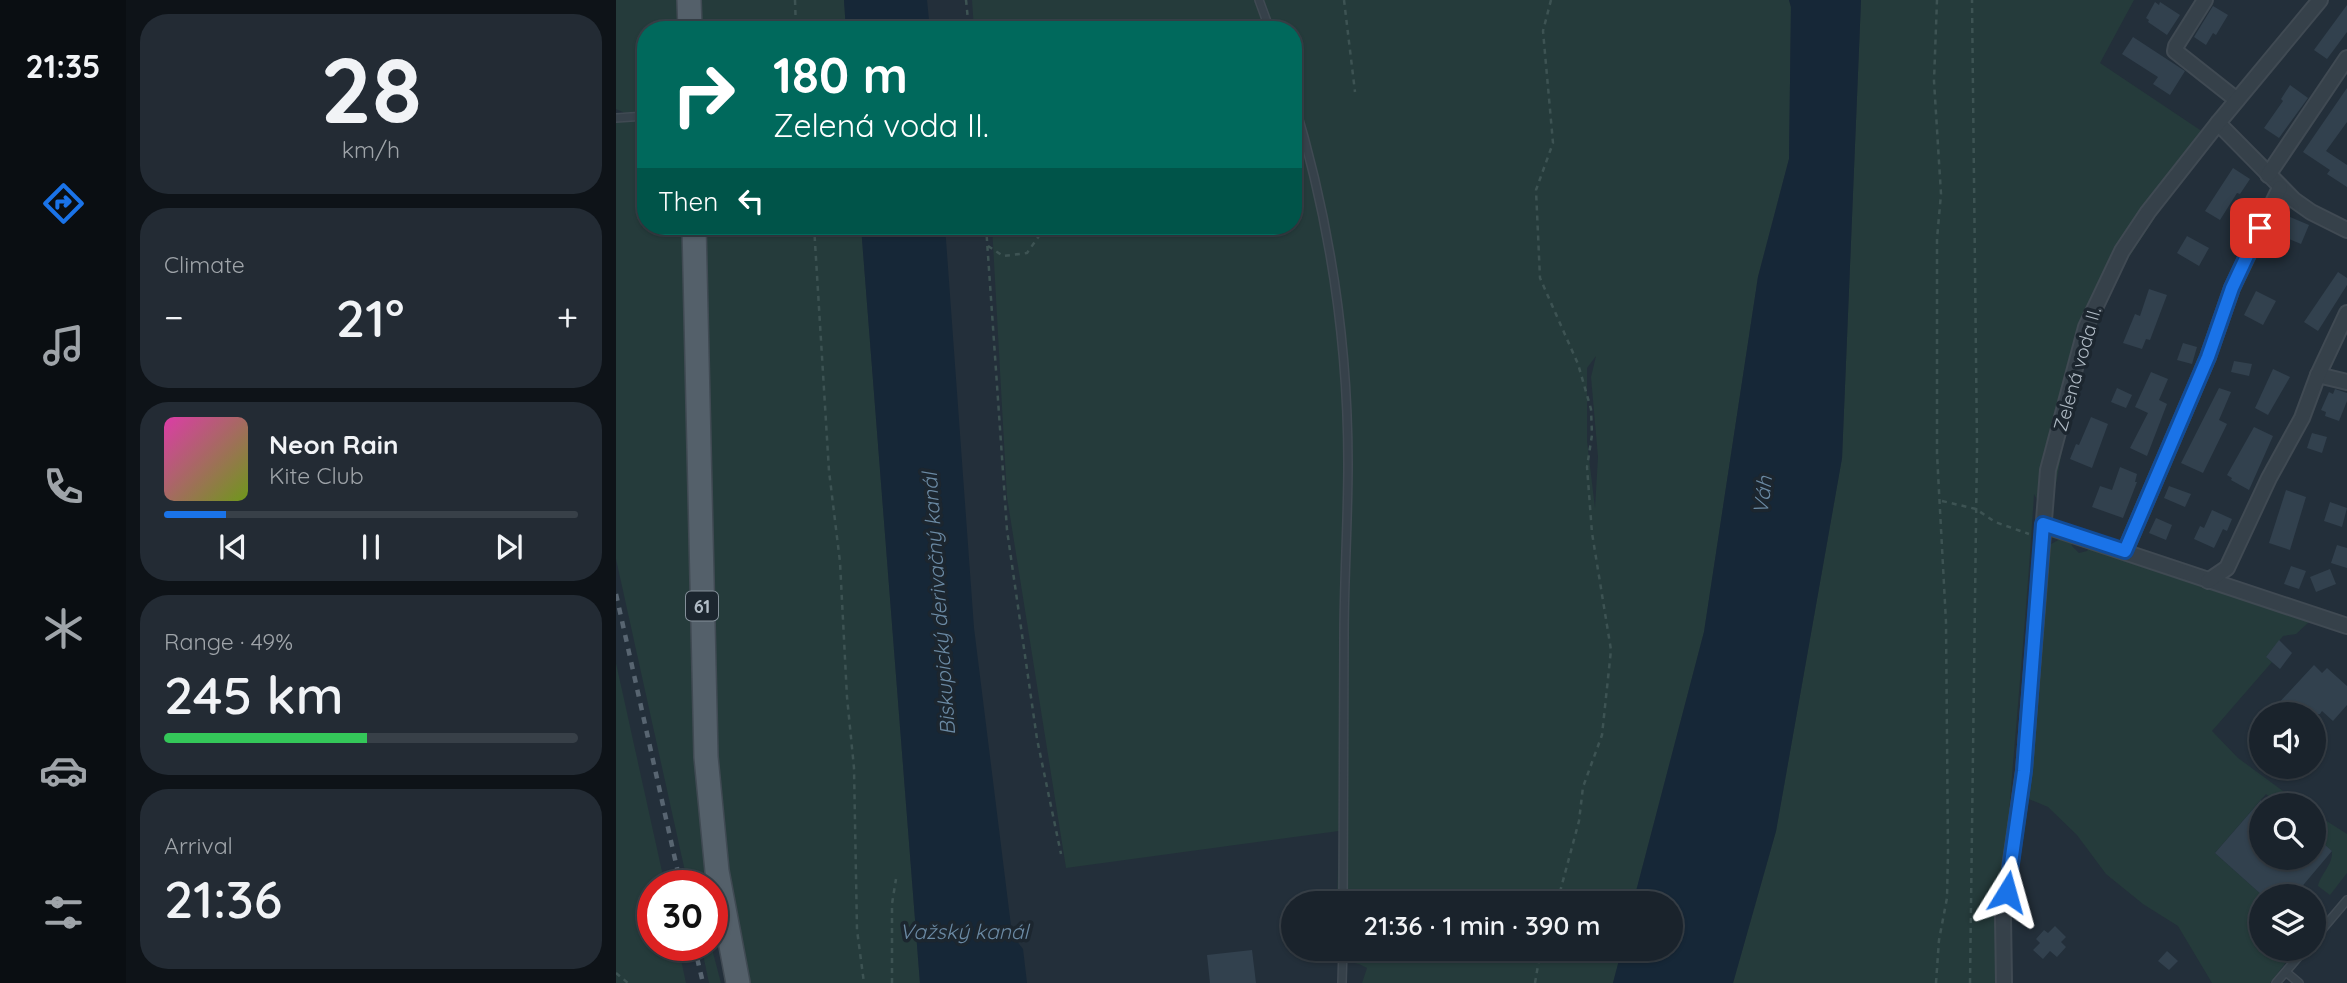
<!DOCTYPE html>
<meta charset="utf-8">
<style>
:root{--surface:#1a232c;--page:#232b34;--text:#f1f3f6;--muted:#9fa4a9;--line:#384048;--accent:#1a73e8}
body{margin:0;font-family:Quicksand,sans-serif;background:var(--page);color:var(--text);height:100vh;display:flex;flex-direction:column;font-size:26px;white-space:nowrap}
*{box-sizing:border-box;margin:0}
p{font-size:23px;color:var(--muted)}
.icon{flex:none;width:38px;height:38px;fill:none;stroke:currentColor;stroke-width:2;stroke-linecap:round;stroke-linejoin:round}
.map{position:relative;flex:1;overflow:hidden}
.side{display:flex;flex-direction:column;gap:14px;padding:14px;background:#0e1318;width:490px}
.side>*{flex:none}
.guide{position:absolute;left:21px;top:21px;width:665px;height:214px;border-radius:28px;box-shadow:0 2px 5px #0004,0 0 0 2px var(--line);background:#00695c;color:#fff;overflow:hidden}
.controls{position:absolute;left:1633px;top:702px;display:grid;gap:14px}
.controls a{display:grid;place-items:center;width:77px;height:77px;border-radius:50%;background:var(--surface);box-shadow:0 2px 5px #0004,0 0 0 2px var(--line);font-size:35px}
.speed{position:absolute;left:21px;top:870px;display:flex;gap:14px;font-size:35px;font-weight:700;text-align:center}
.speed>*{display:grid;place-content:center;width:91px;height:91px;border-radius:50%;background:var(--surface);box-shadow:0 2px 5px #0004,0 0 0 2px var(--line);line-height:1}
.speed .limit{border:10px solid #d22;background:#fff;color:#111}
.pin{position:absolute;display:grid;place-items:center;width:60px;height:60px;color:#fff;margin:-30px;border-radius:14px;box-shadow:0 4px 10px #0006}
.me{position:absolute;width:77px;margin:-38px;rotate:8deg;stroke-linejoin:round;filter:drop-shadow(0 0 5px #0008)}
.turn{display:flex;align-items:center;gap:24px;height:147px;padding:0 21px;font-size:32px}
.turn .icon{width:91px;height:91px;stroke-width:2.5}
.turn b{display:block;font-size:49px;line-height:60px}
.then{display:flex;align-items:center;height:66px;padding:0 21px;background:#0003;gap:14px;font-size:26px}
.big{font-size:52px;font-weight:600;line-height:1.1}
.side .widget{flex:1;display:flex;flex-direction:column;justify-content:center;gap:10px;min-width:0;padding:0 24px;border-radius:28px;background:var(--page)}
.side .dial{align-items:center;gap:0}
.dial b{font-size:91px;line-height:1}
.song{display:flex;align-items:center;gap:21px}
.cover{width:84px;height:84px;border-radius:10px;background:linear-gradient(135deg,hsl(320 70% 55%),hsl(80 70% 35%))}
.played{height:7px;border-radius:4px;background:linear-gradient(90deg,var(--accent) 15%,var(--line) 15%)}
.keys{display:flex;justify-content:space-around;direction:ltr}
.heat{display:flex;justify-content:space-between;align-items:center;font-size:38px;direction:ltr}
.charge{height:10px;border-radius:5px;background:linear-gradient(90deg,#34c759 49%,var(--line) 0)}
.trip{position:absolute;left:665px;top:891px;width:402px;height:70px;border-radius:35px;background:var(--surface);box-shadow:0 2px 5px #0004,0 0 0 2px var(--line);font-weight:600;line-height:70px;text-align:center}
main{display:flex;flex:1;min-height:0}
.tabs{display:flex;flex-direction:column;width:126px;justify-content:space-around;align-items:center;background:#0a0e12;color:var(--muted)}
.tabs .icon{width:49px;height:49px}
.tabs .current{color:var(--accent)}
.tabs b{font-size:32px;color:var(--text)}
.map>svg:first-child{display:block}
.green{fill:#253b3b;fill-rule:evenodd}
.water{fill:#162737}
.building{fill:#32414e}
.lines{fill:none;stroke-linecap:round;stroke-linejoin:round}
.lane-casing{stroke:#404a53;stroke-width:10}
.street-casing{stroke:#404a53;stroke-width:18}
.primary-casing{stroke:#404a53;stroke-width:26}
.path{stroke:#3d5353;stroke-width:2.5;stroke-dasharray:5 5;stroke-linecap:butt}
.lane{stroke:#36414a;stroke-width:7}
.street{stroke:#36414a;stroke-width:14}
.primary{stroke:#54606a;stroke-width:23}
.rail{stroke:#586571;stroke-width:4.5;stroke-dasharray:7 7;stroke-linecap:butt}
.route-casing{stroke:#114b97;stroke-width:18}
.route{stroke:#1a73e8;stroke-width:12}
.labels{text-anchor:middle;dominant-baseline:central;stroke-width:7;stroke-linejoin:round;paint-order:stroke}
.shield{fill:#1c262f;stroke:#848f99;stroke-width:2}
.shield-label{font-size:18px;font-weight:bold;fill:#b1bcc6}
.street-label{font-size:19px;fill:#b1bcc6;stroke:#1c262f}
.water-label{font-size:21px;font-style:italic;fill:#6b8aa4;stroke:#1c262f}
</style>
<main>
<nav class="tabs">
<b>21:35</b>
<svg class="icon current" aria-label="directions" viewBox="0 0 24 24"><path d="M12 3l9 9-9 9-9-9zM9 14v-3h6M13 9l2 2-2 2"/></svg>
<svg class="icon" aria-label="music" viewBox="0 0 24 24"><path d="M9 18V5l10-2v13"/><circle cx="6" cy="18" r="3"/><circle cx="16" cy="16" r="3"/></svg>
<svg class="icon" aria-label="phone" viewBox="0 0 24 24"><path d="M5 4h4l2 5-3 2q2 4 5 5l2-3 5 2v4C11 20 4 13 5 4z"/></svg>
<svg class="icon" aria-label="climate" viewBox="0 0 24 24"><path d="M12 3v18M4 7l16 10M4 17L20 7"/></svg>
<svg class="icon" aria-label="car" viewBox="0 0 24 24"><path d="M5 17H2v-5l4-1 3-4h7l3 4 3 1v5h-3M9 17h6M6 11h13"/><circle cx="7" cy="17" r="2"/><circle cx="17" cy="17" r="2"/></svg>
<svg class="icon" aria-label="filters" viewBox="0 0 24 24"><path d="M4 7h16M4 17h16"/><circle cx="9" cy="7" r="2"/><circle cx="15" cy="17" r="2"/></svg>
</nav>
<section class="side">
<div class="widget dial"><b>28</b><p>km/h</p></div>
<div class="widget"><p>Climate</p>
<div class="heat"><a>−</a><b class="big">21°</b><a>+</a></div>
</div>
<div class="widget">
<div class="song"><i class="cover"></i><div><b>Neon Rain</b><p>Kite Club</p></div></div>
<div class="played"></div>
<div class="keys"><svg class="icon" aria-label="previous" viewBox="0 0 24 24"><path d="M18 5L8 12l10 7zM5 5v14"/></svg><svg class="icon" aria-label="pause" viewBox="0 0 24 24"><path d="M8 5v14M16 5v14"/></svg><svg class="icon" aria-label="next" viewBox="0 0 24 24"><path d="M6 5l10 7-10 7zM19 5v14"/></svg></div>
</div>
<div class="widget"><p>Range · 49%</p><b class="big">245 km</b><div class="charge"></div></div>
<div class="widget"><p>Arrival</p><b class="big">21:36</b></div>
</section>
<div class="map">
<svg width="1731" height="983" viewBox="0 0 1731 983">
<rect width="100%" height="100%" fill="#232f3a"/>
<g class="green">
<polygon points="0,0 65,0 66,30 30,30 30,112 11,114 0,109"/>
<polygon points="82,0 228,0 230,30 83,30"/>
<path d="M356,0H1173L1175,7L1173,159L1142,277L1088,632L1017,903H721L723,831L450,868L391,497L376,226H677V30H358ZM980,356L975,377L982,457L979,508L971,441V368Z"/>
<path d="M1245,0H1518L1484,63L1599,140L1553,196L1487,297L1455,403L1433,521L1418,494C1408,657 1390,820 1381,983H1117L1160,831L1226,458Z"/>
<polygon points="30,118 30,226 69,226 92,885 72,885 0,559 0,121"/>
<polygon points="87,226 245,226 304,983 131,983 117,915 103,807"/>
<path d="M1448,537L1455,540L1456,546L1463,553L1471,551L1475,545C1504,556 1533,569 1563,578C1607,592 1651,602 1693,622L1680,634L1667,636L1650,657L1656,662L1596,731L1622,758L1686,805H1663L1650,794L1599,853L1647,896H1645V948L1674,949L1678,952L1654,983H1596L1562,926L1527,904L1490,874L1461,835L1432,807L1408,797L1428,572L1435,544Z"/>
<polygon points="0,663 49,885 37,886 37,945 62,945 70,983 0,983"/>
<path d="M1698,813L1731,834V873L1714,895L1702,886C1705,873 1717,865 1716,851L1698,835Z"/>
<polygon points="85,945 95,945 105,983 93,983"/>
<polygon points="721,948 1006,949 997,983 746,983 751,968 743,964 720,959"/>
</g>
<g class="water">
<polygon points="228,0 311,0 314,30 230,30"/>
<polygon points="1173,0 1245,0 1226,458 1160,831 1117,983 997,983 1006,949 1055,948 1055,903 1017,903 1088,632 1142,277 1173,159 1175,7"/>
<polygon points="245,226 329,226 358,628 395,926 397,936 407,949 411,983 304,983"/>
</g>
<g class="building">
<polygon points="1539,2 1543,5 1544,2 1564,15 1551,35 1532,22 1533,20 1530,18"/>
<polygon points="1731,5 1731,32 1711,59 1698,50"/>
<polygon points="1597,6 1612,15 1600,35 1597,33 1590,45 1578,37"/>
<polygon points="1517,37 1569,71 1554,95 1537,84 1542,77 1506,54"/>
<polygon points="1674,85 1692,98 1663,138 1648,128 1667,101 1665,99"/>
<polygon points="1731,88 1731,122 1710,151 1731,165 1731,187 1711,174 1714,170 1687,152"/>
<polygon points="1617,168 1634,179 1624,194 1621,193 1604,220 1589,211"/>
<polygon points="1674,217 1693,225 1685,244 1666,236"/>
<polygon points="1571,236 1593,248 1583,266 1561,253"/>
<polygon points="1722,272 1731,278 1731,285 1702,331 1688,322"/>
<polygon points="1533,289 1551,295 1534,340 1530,339 1526,349 1507,343 1519,314 1524,316"/>
<polygon points="1640,291 1660,301 1647,325 1628,315"/>
<polygon points="1567,343 1581,347 1576,364 1561,360"/>
<polygon points="1618,361 1636,364 1633,376 1615,372"/>
<polygon points="1657,369 1674,377 1652,415 1639,408"/>
<polygon points="1535,372 1552,379 1543,400 1551,404 1531,456 1514,448 1532,413 1519,407"/>
<polygon points="1501,388 1516,395 1510,408 1495,402"/>
<polygon points="1603,388 1615,392 1603,420 1611,424 1587,473 1565,463"/>
<polygon points="1719,389 1731,393 1731,401 1723,421 1709,416 1710,412 1705,410 1713,392 1717,394"/>
<polygon points="1475,417 1492,424 1476,468 1454,459 1460,444 1463,445"/>
<polygon points="1638,427 1657,436 1633,490 1615,480 1616,478 1611,475"/>
<polygon points="1696,433 1711,437 1706,453 1691,448"/>
<polygon points="1504,467 1521,474 1519,482 1521,482 1507,518 1476,507 1484,486 1496,490"/>
<polygon points="1553,486 1575,494 1569,507 1548,498"/>
<polygon points="1670,490 1690,497 1674,550 1653,543"/>
<polygon points="1714,502 1731,508 1726,527 1708,521"/>
<polygon points="1596,510 1616,519 1611,531 1607,529 1598,548 1578,539 1584,526 1588,528"/>
<polygon points="1540,518 1556,525 1550,540 1533,533"/>
<polygon points="1721,545 1731,548 1731,568 1715,563"/>
<polygon points="1675,566 1690,571 1683,589 1668,584"/>
<polygon points="1714,569 1720,584 1700,592 1694,577"/>
<polygon points="1663,640 1676,653 1664,669 1650,657"/>
<polygon points="1698,665 1706,673 1711,668 1731,686 1731,705 1717,721 1706,711 1704,714 1666,714 1659,707"/>
<polygon points="1645,800 1645,858 1698,858 1698,835 1716,851 1678,896 1647,896 1599,853"/>
<polygon points="1439,926 1450,937 1445,942 1450,947 1441,957 1434,951 1427,959 1417,950 1424,943 1420,939 1428,930 1432,933"/>
<polygon points="636,950 640,983 594,983 591,955"/>
<polygon points="1551,951 1562,961 1553,970 1542,961"/>
</g>
<g class="lines">
<g class="lane-casing">
<g id="lane">
<polyline points="643,0 654,30"/>
<path d="M677,99C713,217 732,340 732,464C732,522 728,580 728,638C727,727 728,815 727,903"/>
<polyline points="0,118 30,116"/>
<polyline points="1698,939 1731,900"/>
<polyline points="1670,972 1683,983"/>
<polyline points="726,983 727,948"/>
<polyline points="1660,983 1690,948"/>
</g>
</g>
<g class="street-casing">
<g id="street">
<polyline points="1589,0 1560,46 1559,51 1621,100"/>
<polyline points="1602,123 1678,200 1695,212 1731,230"/>
<polyline points="1652,175 1731,58"/>
<polyline points="1702,375 1731,382"/>
<polyline points="1427,525 1731,626"/>
<polyline points="1509,551 1592,357 1616,288 1664,188"/>
<polyline points="1592,581 1611,568 1653,478 1686,418 1702,375 1731,313"/>
<polyline points="1388,983 1387,916 1408,770 1432,470 1470,327 1506,251 1532,212 1602,123 1704,0"/>
</g>
</g>
<g class="primary-casing">
<g id="primary">
<polyline points="73,0 74,30"/>
<polyline points="78,226 90,757 101,871 122,983"/>
</g>
</g>
<g class="path">
<polyline points="179,0 180,30"/>
<polyline points="350,0 353,30"/>
<polyline points="728,0 739,92"/>
<polyline points="935,0 927,31 937,143 920,190 924,278 962,364 975,409 976,435 971,467 976,533 995,650 986,735 967,787 963,821 941,903"/>
<polyline points="198,226 213,471 224,562 231,697 238,768 241,930 248,983"/>
<polyline points="370,226 391,530 421,739 445,854"/>
<polyline points="372,246 387,256 411,253 430,226"/>
<polyline points="1326,501 1360,509 1379,522 1413,534"/>
<polyline points="0,973 12,983"/>
<polyline points="276,983 276,904 280,879"/>
<polyline points="919,983 925,948"/>
<polyline points="1320,983 1323,940 1331,898 1332,854 1330,622 1321,454 1321,239 1325,194 1318,81 1321,0"/>
<polyline points="1354,983 1361,447 1356,0"/>
</g>
<use href="#lane" class="lane"/>
<use href="#street" class="street"/>
<use href="#primary" class="primary"/>
<g class="rail">
<polyline points="0,594 65,886"/>
<polyline points="78,945 87,983"/>
</g>
</g>
<g class="lines">
<g class="route-casing">
<polyline id="route" points="1391,892 1408,771 1427,524 1509,551 1592,357 1616,288 1644,228"/>
</g>
<use href="#route" class="route"/>
</g>
<g class="labels">
<rect class="shield" x="70" y="591.5" width="32" height="29" rx="5"/>
<g class="shield-label">
<text x="86" y="606">61</text>
</g>
<g class="street-label">
<text transform="translate(1461 369) rotate(-74)">Zelená voda II.</text>
</g>
<g class="water-label">
<text transform="translate(1146 495) rotate(-83)">Váh</text>
<text transform="translate(322 604) rotate(-94)">Biskupický derivačný kanál</text>
<text x="348" y="931">Važský kanál</text>
</g>
</g>
</svg>
<div class="controls">
<a><svg class="icon" aria-label="sound" viewBox="0 0 24 24"><path d="M4 9h4l5-4v14l-5-4H4zM17 9q2 3 0 6"/></svg></a>
<a><svg class="icon" aria-label="search" viewBox="0 0 24 24"><circle cx="10" cy="10" r="6"/><path d="M15 15l6 6"/></svg></a>
<a><svg class="icon" aria-label="layers" viewBox="0 0 24 24"><path d="M12 4l9 5-9 5-9-5zM3 14l9 5 9-5"/></svg></a>
</div>
<div class="speed"><div class="limit">30</div></div>
<div class="pin" style="left:1644px;top:228px;background:#d93025"><svg class="icon" aria-label="arrive" viewBox="0 0 24 24"><path d="M6 21V4h12l-3 4 3 4H6"/></svg></div>
<svg class="me" style="left:1391px;top:892px" viewBox="-20 -20 40 40"><path d="M0-17L14 15 0 8-14 15z" fill="#1a73e8" stroke="#fff" stroke-width="4"/></svg>
<div class="trip">21:36 · 1 min · 390 m</div>
<div class="guide">
<div class="turn"><svg class="icon" aria-label="right" viewBox="0 0 24 24"><path d="M7 20v-9h11M14 6l5 5-5 5"/></svg><div><b>180 m</b>Zelená voda II.</div></div>
<div class="then">Then<svg class="icon" aria-label="left" viewBox="0 0 24 24"><path d="M17 20v-9H6M10 6l-5 5 5 5"/></svg></div>
</div>
</div>
</main>
